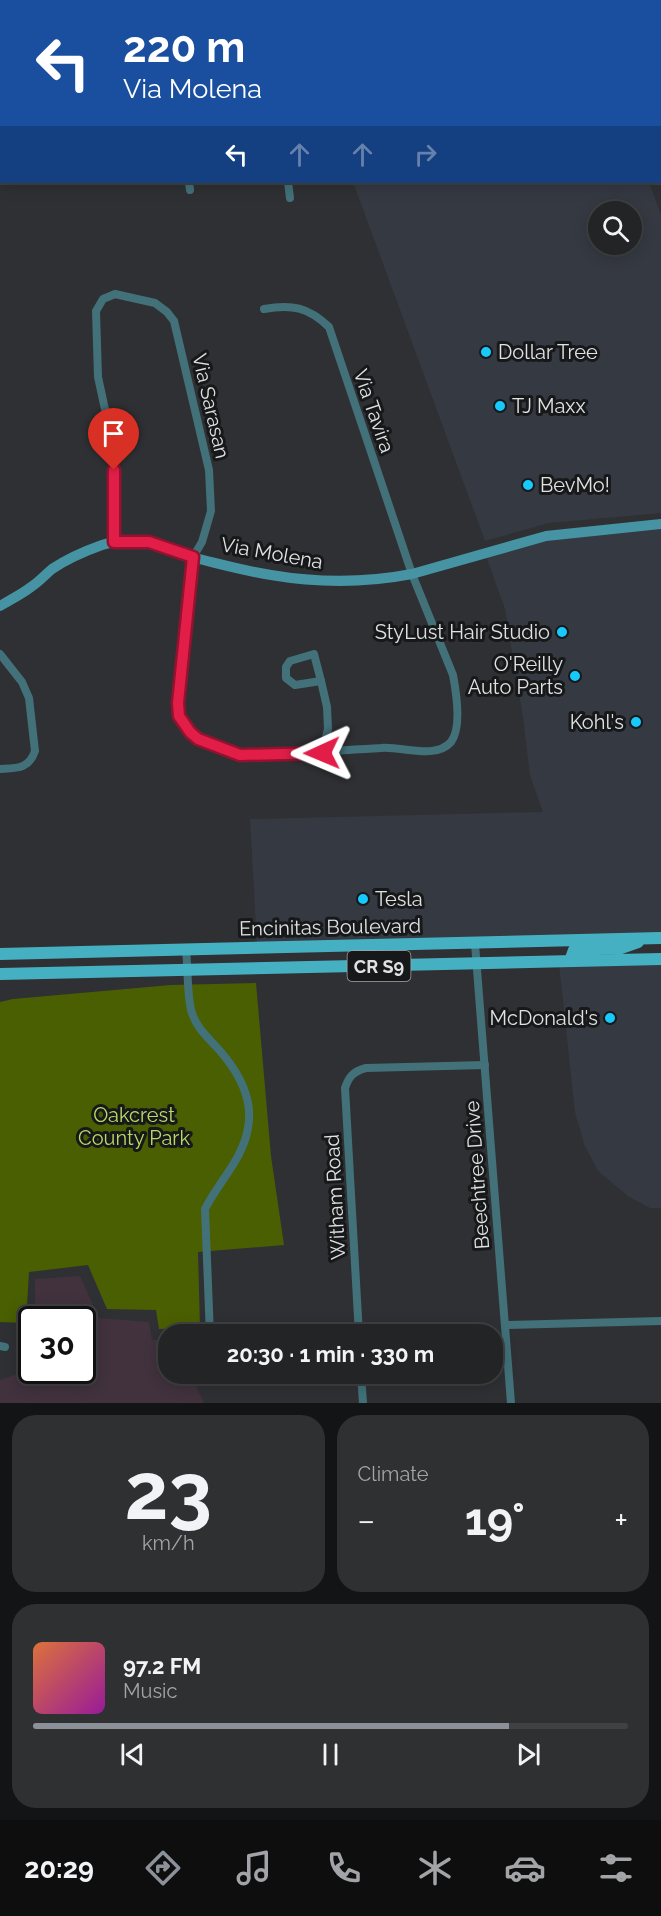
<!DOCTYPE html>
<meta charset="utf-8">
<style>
:root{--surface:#232426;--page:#2f3032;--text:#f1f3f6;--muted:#a3a4a7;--line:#404143;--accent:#8c9099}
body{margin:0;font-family:Raleway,sans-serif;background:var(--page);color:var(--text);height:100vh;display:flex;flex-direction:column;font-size:22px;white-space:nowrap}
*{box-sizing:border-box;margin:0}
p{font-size:20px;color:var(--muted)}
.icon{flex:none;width:33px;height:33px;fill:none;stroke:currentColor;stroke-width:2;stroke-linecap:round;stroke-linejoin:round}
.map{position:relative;height:1403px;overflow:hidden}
.panel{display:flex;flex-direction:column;gap:12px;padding:12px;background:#131415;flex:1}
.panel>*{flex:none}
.hud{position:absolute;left:0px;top:0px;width:662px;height:183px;box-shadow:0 3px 15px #0003,0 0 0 2px var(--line);background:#1a4fa0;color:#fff;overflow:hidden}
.buttons{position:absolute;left:588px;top:201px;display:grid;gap:12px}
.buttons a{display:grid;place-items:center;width:54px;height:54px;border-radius:50%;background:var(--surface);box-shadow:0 3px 15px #0003,0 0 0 2px var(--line);font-size:30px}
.speed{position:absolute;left:18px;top:1306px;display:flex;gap:12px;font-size:30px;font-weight:700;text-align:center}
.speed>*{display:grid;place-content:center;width:78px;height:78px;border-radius:50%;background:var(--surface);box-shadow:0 3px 15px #0003,0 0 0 2px var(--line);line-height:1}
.speed .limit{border:3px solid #111;border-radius:9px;background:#fff;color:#111}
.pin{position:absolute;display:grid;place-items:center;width:51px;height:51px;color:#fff;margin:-62px -26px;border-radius:50% 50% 50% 0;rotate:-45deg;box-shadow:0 0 6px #0007}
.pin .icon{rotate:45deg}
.me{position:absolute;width:66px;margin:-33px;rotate:269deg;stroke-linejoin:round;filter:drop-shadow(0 0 4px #0008)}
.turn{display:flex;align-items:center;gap:21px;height:126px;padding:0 24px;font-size:27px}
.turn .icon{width:78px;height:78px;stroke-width:2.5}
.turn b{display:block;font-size:42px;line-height:51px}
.lanes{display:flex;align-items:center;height:57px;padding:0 24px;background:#0003;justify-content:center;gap:30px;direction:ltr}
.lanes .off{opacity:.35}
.big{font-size:45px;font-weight:700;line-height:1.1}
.panel .widget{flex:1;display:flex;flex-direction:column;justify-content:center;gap:9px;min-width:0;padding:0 21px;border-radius:24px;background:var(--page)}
.panel .dial{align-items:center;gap:0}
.dial b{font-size:78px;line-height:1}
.song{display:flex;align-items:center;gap:18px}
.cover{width:72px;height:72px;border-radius:9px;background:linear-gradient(135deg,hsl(20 70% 55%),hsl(300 70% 35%))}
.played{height:6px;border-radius:3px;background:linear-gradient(90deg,var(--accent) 80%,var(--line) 80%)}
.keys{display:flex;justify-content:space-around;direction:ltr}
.heat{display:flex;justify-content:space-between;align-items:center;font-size:33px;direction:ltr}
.panel .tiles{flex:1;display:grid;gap:12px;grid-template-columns:1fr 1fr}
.widget:last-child{grid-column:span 2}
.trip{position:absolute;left:158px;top:1324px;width:345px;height:60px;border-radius:24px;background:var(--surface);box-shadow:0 3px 15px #0003,0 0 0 2px var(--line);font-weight:700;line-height:60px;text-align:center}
.tab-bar{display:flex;height:96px;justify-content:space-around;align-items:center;background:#0e0e0f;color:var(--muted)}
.tab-bar .icon{width:42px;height:42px}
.tab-bar .selected{color:var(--accent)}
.tab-bar b{font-size:27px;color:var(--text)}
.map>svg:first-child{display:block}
.built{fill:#353942;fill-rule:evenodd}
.education{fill:#41323e}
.green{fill:#4a5f01}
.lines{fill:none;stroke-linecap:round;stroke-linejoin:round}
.street{stroke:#42717a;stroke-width:8}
.secondary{stroke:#4694a3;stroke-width:10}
.primary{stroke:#46b0c3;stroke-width:12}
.route-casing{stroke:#92132f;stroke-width:15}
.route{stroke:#e11d48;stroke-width:10}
.poi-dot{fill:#16cafb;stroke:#17181a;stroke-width:2}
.labels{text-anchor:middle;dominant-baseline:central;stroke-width:6;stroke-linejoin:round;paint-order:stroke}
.shield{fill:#17181a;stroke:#a4a5a7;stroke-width:1.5}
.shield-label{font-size:18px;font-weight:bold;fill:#e0e1e3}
.poi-label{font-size:20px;fill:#e0e1e3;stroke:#17181a;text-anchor:start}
.street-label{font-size:20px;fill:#e0e1e3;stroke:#17181a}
.park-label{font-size:20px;fill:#b8da67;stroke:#17181a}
</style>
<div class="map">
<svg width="661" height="1403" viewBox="0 0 661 1403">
<rect width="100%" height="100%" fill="#2f3033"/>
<g class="built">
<polygon points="290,0 583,0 583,1 291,2"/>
<path d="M353,182H649L661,215V513L549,523L485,541ZM598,212H632V244H598Z"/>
<polygon points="661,529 661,934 257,945 250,819 543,812 530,776 523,717 505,609 486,556 559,537"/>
<polygon points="661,962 661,1208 650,1208 628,1196 598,1171 584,1144 575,1112 559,964"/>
</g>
<polygon class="education" points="80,1276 99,1318 149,1322 152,1340 168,1339 168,1374 195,1374 197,1388 204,1403 0,1403 0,1380 28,1370 31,1351 32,1371 82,1371 82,1320 35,1320 35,1279"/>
<polygon class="green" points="256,983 271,1156 284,1245 198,1252 200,1328 159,1329 156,1310 107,1309 88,1265 29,1272 26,1323 0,1322 0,1002 13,999 171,985"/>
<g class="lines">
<g class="street">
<polyline points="116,0 116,2"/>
<polyline points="218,0 219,2"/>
<polyline points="189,182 190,190"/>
<polyline points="288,182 290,198"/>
<path d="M114,542V451L98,377L96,311L103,299L115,294L155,303L167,312L174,321L209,470L211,511L202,542L193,557L178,703C180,729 195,738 218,746C225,749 232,753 239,755C249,757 261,754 271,754C308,753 344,750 381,748C402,746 435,760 451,742C462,728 456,691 453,675L412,574L329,327C308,307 292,304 264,309"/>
<path d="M0,654L22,682L29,698L35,751C29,769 17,768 0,769"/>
<polygon points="314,654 321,681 295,685 286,678 286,667 290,661"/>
<polyline points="321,681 327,707 328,729 322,753"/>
<polyline points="475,944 511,1403"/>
<path d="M186,950C188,966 187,1000 192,1013C198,1032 214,1042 225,1057C241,1077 253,1102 248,1128C243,1159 219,1181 205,1209L210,1335"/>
<polyline points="506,1325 661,1321"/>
<path d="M359,1335L345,1088C349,1076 354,1071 366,1068L485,1065"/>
<polyline points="0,1346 5,1347"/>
<polyline points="361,1374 363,1403"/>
</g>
<g class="secondary">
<polyline points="660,22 661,22"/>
<path d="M0,606C10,600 22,594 31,587C39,582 45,575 52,569C67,559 85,551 102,545C135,534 163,549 195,558C220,564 245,571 271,575C318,583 365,583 412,574L546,536L661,524"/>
</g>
<g class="primary">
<polyline points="597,0 598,2"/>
<polyline points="621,0 622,2"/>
<polyline points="660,104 661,106"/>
<polyline points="660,171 661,174"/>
<polyline points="0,954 661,938"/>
<polyline points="570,961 574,950 621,948 638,942"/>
<polyline points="0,974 661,959"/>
</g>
</g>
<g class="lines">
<g class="route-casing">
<polyline id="route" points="114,470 114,542 149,542 193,557 178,703 179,716 190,732 198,739 240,755 322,753"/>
</g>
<use href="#route" class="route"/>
</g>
<g class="poi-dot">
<circle cx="486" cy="352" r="6"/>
<circle cx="500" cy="406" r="6"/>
<circle cx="528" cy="485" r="6"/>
<circle cx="562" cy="632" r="6"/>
<circle cx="575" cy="676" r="6"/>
<circle cx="636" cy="722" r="6"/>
<circle cx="363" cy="899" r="6"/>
<circle cx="610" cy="1018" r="6"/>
</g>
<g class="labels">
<rect class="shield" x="347.5" y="951" width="63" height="30" rx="4.5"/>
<g class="shield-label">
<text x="379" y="966">CR S9</text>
</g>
<g class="poi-label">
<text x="498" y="352">Dollar Tree</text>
<text x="512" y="406">TJ Maxx</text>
<text x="540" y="485">BevMo!</text>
<text x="550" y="632" text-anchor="end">StyLust Hair Studio</text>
<text x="563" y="664" text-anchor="end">O'Reilly<tspan x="563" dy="23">Auto Parts</tspan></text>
<text x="624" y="722" text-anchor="end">Kohl's</text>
<text x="375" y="899">Tesla</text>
<text x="598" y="1018" text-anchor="end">McDonald's</text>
</g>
<g class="street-label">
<text transform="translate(211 406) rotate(77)">Via Sarasan</text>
<text transform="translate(374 411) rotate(71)">Via Tavira</text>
<text transform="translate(272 553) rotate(10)">Via Molena</text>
<text transform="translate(330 927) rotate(-1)">Encinitas Boulevard</text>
<text transform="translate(477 1175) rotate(-94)">Beechtree Drive</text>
<text transform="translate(335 1197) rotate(-93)">Witham Road</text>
</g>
<g class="park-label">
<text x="134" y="1115">Oakcrest<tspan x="134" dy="23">County Park</tspan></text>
</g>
</g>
</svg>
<div class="buttons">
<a><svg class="icon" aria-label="search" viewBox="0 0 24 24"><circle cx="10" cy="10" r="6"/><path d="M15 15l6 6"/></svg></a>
</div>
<div class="speed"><div class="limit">30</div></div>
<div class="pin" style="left:114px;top:470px;background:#d93025"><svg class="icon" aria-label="arrive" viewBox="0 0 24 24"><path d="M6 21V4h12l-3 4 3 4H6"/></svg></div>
<svg class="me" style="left:322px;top:753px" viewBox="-20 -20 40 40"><path d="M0-17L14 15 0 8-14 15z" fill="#e11d48" stroke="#fff" stroke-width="4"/></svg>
<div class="trip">20:30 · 1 min · 330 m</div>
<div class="hud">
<div class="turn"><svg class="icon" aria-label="left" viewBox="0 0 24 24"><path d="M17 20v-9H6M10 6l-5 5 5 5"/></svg><div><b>220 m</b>Via Molena</div></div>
<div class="lanes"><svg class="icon" aria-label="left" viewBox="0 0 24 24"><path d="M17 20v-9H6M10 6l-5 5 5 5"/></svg><svg class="icon off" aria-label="ahead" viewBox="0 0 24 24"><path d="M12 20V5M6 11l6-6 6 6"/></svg><svg class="icon off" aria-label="ahead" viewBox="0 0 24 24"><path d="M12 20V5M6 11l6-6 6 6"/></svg><svg class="icon off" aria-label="right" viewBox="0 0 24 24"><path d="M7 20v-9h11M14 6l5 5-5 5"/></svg></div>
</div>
</div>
<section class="panel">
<div class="tiles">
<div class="widget dial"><b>23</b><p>km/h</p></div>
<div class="widget"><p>Climate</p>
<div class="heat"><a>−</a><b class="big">19°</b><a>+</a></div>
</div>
<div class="widget">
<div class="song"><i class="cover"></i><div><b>97.2 FM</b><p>Music</p></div></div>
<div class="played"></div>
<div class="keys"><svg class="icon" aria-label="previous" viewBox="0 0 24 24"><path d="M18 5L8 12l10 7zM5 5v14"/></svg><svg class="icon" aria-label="pause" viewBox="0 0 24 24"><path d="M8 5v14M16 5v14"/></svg><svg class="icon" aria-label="next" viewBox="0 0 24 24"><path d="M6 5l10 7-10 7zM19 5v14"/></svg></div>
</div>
</div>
</section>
<nav class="tab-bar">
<b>20:29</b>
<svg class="icon selected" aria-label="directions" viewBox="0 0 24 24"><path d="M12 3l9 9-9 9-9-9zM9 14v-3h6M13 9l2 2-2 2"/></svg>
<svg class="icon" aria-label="music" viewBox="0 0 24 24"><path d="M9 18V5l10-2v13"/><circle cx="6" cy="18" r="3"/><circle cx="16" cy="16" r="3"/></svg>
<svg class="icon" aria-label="phone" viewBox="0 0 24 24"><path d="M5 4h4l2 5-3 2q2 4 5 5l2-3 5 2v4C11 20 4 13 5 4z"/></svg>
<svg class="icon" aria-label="climate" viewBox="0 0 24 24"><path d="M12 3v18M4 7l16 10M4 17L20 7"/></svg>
<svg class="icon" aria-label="car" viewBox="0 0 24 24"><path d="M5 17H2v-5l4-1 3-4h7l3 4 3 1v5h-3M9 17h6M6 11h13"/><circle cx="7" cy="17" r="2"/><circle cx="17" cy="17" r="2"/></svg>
<svg class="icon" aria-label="filters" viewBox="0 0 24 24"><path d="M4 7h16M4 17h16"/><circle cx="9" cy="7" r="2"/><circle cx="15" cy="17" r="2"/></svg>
</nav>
